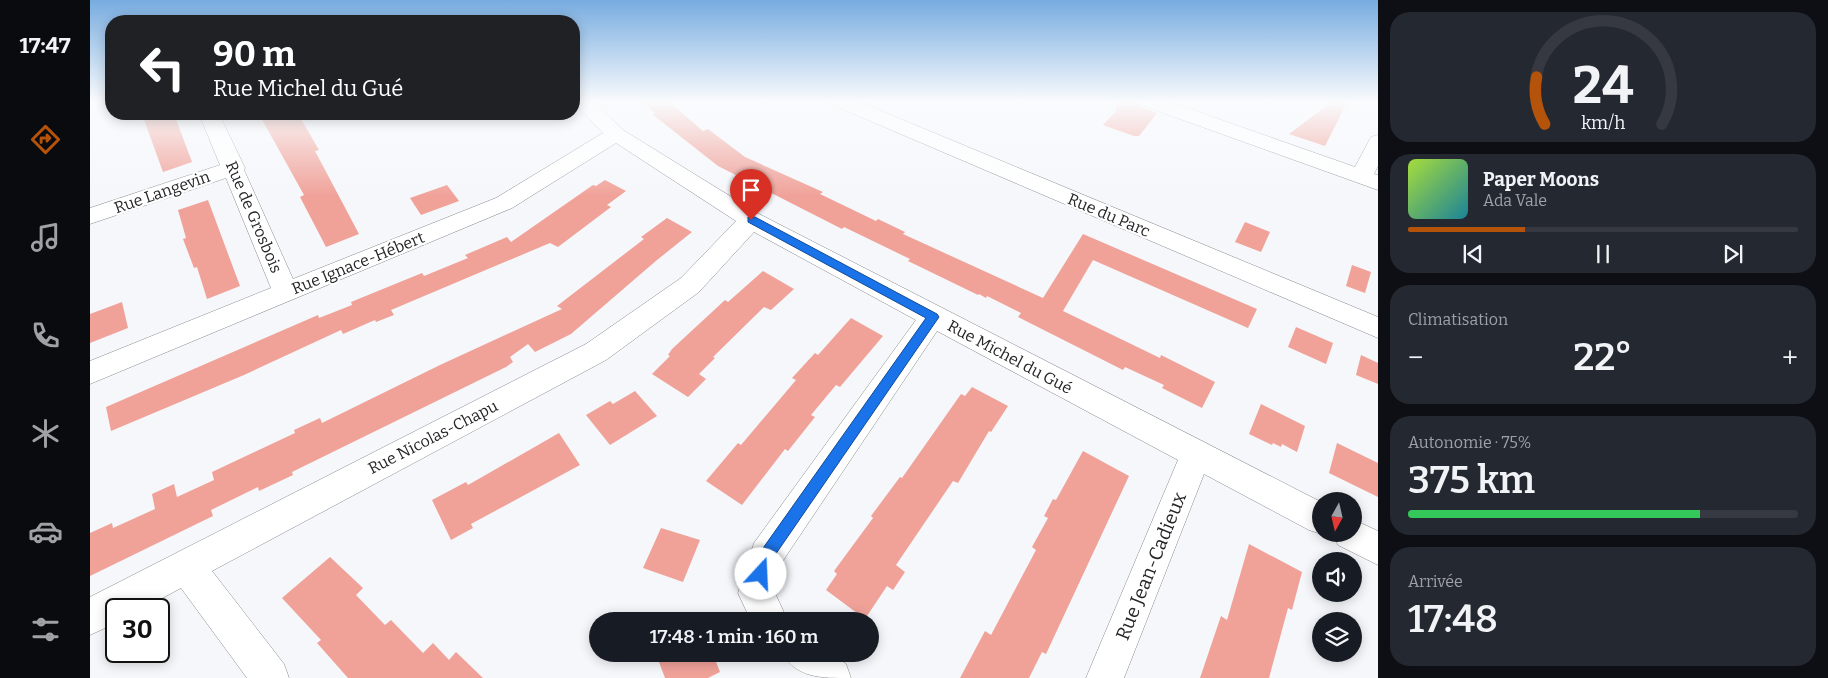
<!DOCTYPE html>
<html lang="fr">
<meta charset="utf-8">
<style>
:root{--surface:#171b24;--page:#242831;--text:#f1f3f6;--muted:#9ea1a6;--line:#363941;--accent:#b45309}
body{margin:0;font-family:Bitter,serif;background:var(--page);color:var(--text);height:100vh;display:flex;flex-direction:column;font-size:19px;white-space:nowrap}
*{box-sizing:border-box;margin:0}
p{font-size:16px;color:var(--muted)}
.icon{flex:none;width:28px;height:28px;fill:none;stroke:currentColor;stroke-width:2;stroke-linecap:round;stroke-linejoin:round}
.map{position:relative;flex:1;overflow:hidden}
.panel{display:flex;flex-direction:column;gap:12px;padding:12px;background:#0d0f14;width:450px}
.panel>*{flex:none}
.top-card{position:absolute;left:15px;top:15px;width:475px;height:105px;border-radius:20px;box-shadow:0 2px 12px #0003;background:#202124;color:#fff;overflow:hidden}
.needle{width:32px;rotate:188deg}
.tools{position:absolute;left:1222px;top:492px;display:grid;gap:10px}
.tools a{display:grid;place-items:center;width:50px;height:50px;border-radius:50%;background:var(--surface);box-shadow:0 2px 12px #0003;font-size:25px}
.speed{position:absolute;left:15px;top:598px;display:flex;gap:10px;font-size:25px;font-weight:700;text-align:center}
.speed>*{display:grid;place-content:center;width:65px;height:65px;border-radius:50%;background:var(--surface);box-shadow:0 2px 12px #0003;line-height:1}
.speed .limit{border:2px solid #111;border-radius:8px;background:#fff;color:#111}
.pin{position:absolute;display:grid;place-items:center;width:42px;height:42px;color:#fff;margin:-51px -21px;border-radius:50% 50% 50% 0;rotate:-45deg;box-shadow:0 0 5px #0007}
.pin .icon{rotate:45deg}
.me{position:absolute;width:55px;margin:-28px;rotate:20deg;stroke-linejoin:round;filter:drop-shadow(0 0 4px #0008)}
.turn{display:flex;align-items:center;gap:18px;height:105px;padding:0 25px;font-size:22px}
.turn .icon{width:65px;height:65px;stroke-width:2.5}
.turn b{display:block;font-size:35px;line-height:42px}
.big{font-size:38px;font-weight:600;line-height:1.1}
.panel .widget{flex:1;display:flex;flex-direction:column;justify-content:center;gap:8px;min-width:0;padding:0 18px;border-radius:20px;background:var(--page)}
.panel .dial{align-items:center;gap:0}
.dial svg{height:130px;overflow:visible;fill:none;stroke:var(--line);stroke-width:7;stroke-linecap:round;text-anchor:middle}
.dial text{fill:var(--text);stroke:none}
.song{display:flex;align-items:center;gap:15px}
.cover{width:60px;height:60px;border-radius:8px;background:linear-gradient(135deg,hsl(80 70% 55%),hsl(190 70% 35%))}
.played{height:5px;border-radius:2px;background:linear-gradient(90deg,var(--accent) 30%,var(--line) 30%)}
.keys{display:flex;justify-content:space-around;direction:ltr}
.heat{display:flex;justify-content:space-between;align-items:center;font-size:28px;direction:ltr}
.charge{height:8px;border-radius:4px;background:linear-gradient(90deg,#34c759 75%,var(--line) 0)}
.trip{position:absolute;left:499px;top:612px;width:290px;height:50px;border-radius:25px;background:var(--surface);box-shadow:0 2px 12px #0003;font-weight:600;line-height:50px;text-align:center}
main{display:flex;flex:1;min-height:0}
.tabs{display:flex;flex-direction:column;width:90px;justify-content:space-around;align-items:center;background:#090b0e;color:var(--muted)}
.tabs .icon{width:35px;height:35px}
.tabs .selected{color:var(--accent)}
.tabs b{font-size:22px;color:var(--text)}
.map>svg:first-child{display:block}
.building{fill:#f0a299}
.lines{fill:none;stroke-linecap:round;stroke-linejoin:round}
.street-casing{stroke:#888a8e;stroke-width:1}
.street{fill:#fff;fill-rule:evenodd}
.route{fill:#1a73e8;stroke:#114b97}
.labels{text-anchor:middle;dominant-baseline:central;stroke-width:4.5;stroke-linejoin:round;paint-order:stroke}
.street-label{font-size:16px;fill:#252628;stroke:#fff}
.near-street-label{font-size:19px;fill:#252628;stroke:#fff}
</style>
<main>
<nav class="tabs">
<b>17:47</b>
<svg class="icon selected" aria-label="directions" viewBox="0 0 24 24"><path d="M12 3l9 9-9 9-9-9zM9 14v-3h6M13 9l2 2-2 2"/></svg>
<svg class="icon" aria-label="music" viewBox="0 0 24 24"><path d="M9 18V5l10-2v13"/><circle cx="6" cy="18" r="3"/><circle cx="16" cy="16" r="3"/></svg>
<svg class="icon" aria-label="phone" viewBox="0 0 24 24"><path d="M5 4h4l2 5-3 2q2 4 5 5l2-3 5 2v4C11 20 4 13 5 4z"/></svg>
<svg class="icon" aria-label="climate" viewBox="0 0 24 24"><path d="M12 3v18M4 7l16 10M4 17L20 7"/></svg>
<svg class="icon" aria-label="car" viewBox="0 0 24 24"><path d="M5 17H2v-5l4-1 3-4h7l3 4 3 1v5h-3M9 17h6M6 11h13"/><circle cx="7" cy="17" r="2"/><circle cx="17" cy="17" r="2"/></svg>
<svg class="icon" aria-label="filters" viewBox="0 0 24 24"><path d="M4 7h16M4 17h16"/><circle cx="9" cy="7" r="2"/><circle cx="15" cy="17" r="2"/></svg>
</nav>
<div class="map">
<svg width="1288" height="678" viewBox="0 0 1288 678">
<rect width="100%" height="100%" fill="#f5f7fb"/>
<g class="building">
<polygon points="551,101 578,101 613,131 618,129 655,157 733,192 730,194 786,221 788,219 815,232 813,234 953,298 993,234 1167,309 1158,328 1003,260 973,311 1070,358 1071,355 1125,382 1112,408 1072,388 1074,385 1035,367 1033,370 928,317 931,313 897,296 896,298 889,294 888,295 818,261 820,259 754,227 752,229 628,166 562,114 565,113"/>
<polygon points="1028,101 1046,101 1050,107 1067,113 1049,136 1044,136 1013,125 1026,111"/>
<polygon points="1243,101 1258,101 1235,146 1199,134"/>
<polygon points="52,114 84,114 102,162 73,172"/>
<polygon points="169,114 208,114 229,150 225,151 269,234 236,247 210,197 214,195"/>
<polygon points="515,180 536,191 517,205 521,207 468,247 460,243 301,310 304,315 286,322 285,320 253,334 251,330 154,375 21,431 16,407 228,315 229,318 262,305 261,302 332,273 334,276 378,258 375,255 417,237 421,242 503,185 506,186"/>
<polygon points="357,185 369,201 331,215 320,198"/>
<polygon points="118,200 150,286 117,299 107,267 104,268 93,239 96,238 88,210"/>
<polygon points="577,218 602,232 567,260 481,334 445,352 438,344 420,357 423,362 416,367 202,472 203,475 169,491 168,487 121,510 123,516 0,576 0,533 22,523 23,528 65,509 62,494 84,484 87,497 124,480 122,472 205,433 204,430 230,418 232,423 350,365 472,309 467,306 554,239 551,237"/>
<polygon points="1155,222 1180,232 1171,252 1145,242"/>
<polygon points="1262,265 1281,272 1275,293 1256,286"/>
<polygon points="673,271 704,289 681,310 674,307 623,357 625,358 609,374 616,379 598,397 562,374 580,356 578,355 582,349 635,300 638,302"/>
<polygon points="32,302 38,328 0,343 0,314"/>
<polygon points="761,318 793,336 750,387 746,385 721,415 725,417 698,451 695,449 652,505 616,481 648,443 651,445 706,380 702,378 725,353 728,355"/>
<polygon points="1206,327 1243,343 1236,364 1198,347"/>
<polygon points="1271,355 1288,363 1288,384 1266,375"/>
<polygon points="882,387 918,406 901,432 899,431 868,483 863,481 806,565 815,572 803,590 797,586 775,619 736,590 747,574 744,571 783,518 781,516 810,477 812,478 871,394 875,396"/>
<polygon points="545,391 567,416 520,445 496,415 520,401 523,404"/>
<polygon points="1171,404 1215,426 1207,452 1192,444 1191,447 1183,443 1182,445 1159,434"/>
<polygon points="469,433 490,465 381,524 383,528 361,540 342,500 376,482 378,485"/>
<polygon points="1247,443 1288,463 1288,497 1239,473"/>
<polygon points="993,451 1039,476 956,654 952,652 939,678 870,678 895,631 901,635 946,550 942,547 958,518 954,516 963,499 966,500"/>
<polygon points="571,528 610,540 593,582 553,568"/>
<polygon points="1159,544 1212,572 1202,610 1198,608 1179,678 1110,678 1131,616 1137,620"/>
<polygon points="240,557 273,588 266,595 295,625 301,620 333,653 343,643 359,660 366,652 393,678 258,678 227,643 231,640 192,598"/>
<polygon points="566,654 623,654 630,672 618,678 575,678"/>
</g>
<g class="lines">
<g class="street-casing">
<g id="street">
<polygon points="484,101 503,101 533,130 669,214 1231,502 1231,534 1233,534 1231,534 1219,530 1114,474 1034,678 996,678 1088,460 847,331 692,562 684,591 698,621 661,621 648,593 664,543 826,320 664,232 609,292 516,360 122,571 194,664 199,678 157,678 91,588 52,609 26,609 26,623 0,635 0,597 496,344 591,278 646,221 526,143 422,208 0,384 0,361 181,288 136,178 0,224 0,208 130,165 109,114 129,114 155,168 154,170 203,279 406,198 513,133 485,105"/>
<polygon points="740,101 767,101 1288,317 1288,338 743,105"/>
<polygon points="1048,101 1077,101 1265,167 1281,137 1288,135 1288,166 1284,174 1288,175 1288,190 1051,105"/>
<polygon points="1264,520 1288,531 1288,565 1248,545 1243,534 1264,534"/>
<path d="M693,654H742L756,664L761,678C730,678 707,678 693,654Z"/>
</g>
</g>
<use href="#street" class="street"/>
</g>
<linearGradient id="sky" x2="0" y2="1"><stop stop-color="#77ace0"/><stop offset="0.52" stop-color="#fafbfd"/><stop offset="1" stop-color="#fafbfd" stop-opacity="0"/></linearGradient>
<rect width="1288" height="196" fill="url(#sky)"/>
<polygon class="route" points="658,217 665,217 847,314 849,317 683,558 677,579 671,581 666,579 664,574 671,551 836,318 658,222"/>
<g class="labels">
<g class="street-label">
<text transform="translate(72 192) rotate(-19)">Rue Langevin</text>
<text transform="translate(1019 215) rotate(23)">Rue du Parc</text>
<text transform="translate(164 217) rotate(67)">Rue de Grosbois</text>
<text transform="translate(268 263) rotate(-22)">Rue Ignace-Hébert</text>
<text transform="translate(920 357) rotate(28)">Rue Michel du Gué</text>
<text transform="translate(343 437) rotate(-27)">Rue Nicolas-Chapu</text>
</g>
<g class="near-street-label">
<text transform="translate(1061 566) rotate(-68)">Rue Jean-Cadieux</text>
</g>
</g>
</svg>
<div class="tools">
<a><svg class="needle" viewBox="-14 -14 28 28"><path d="M0-13l5 13h-10z" fill="#e53935"/><path d="M0 13l5-13h-10z" fill="#9ea1a6"/></svg></a>
<a><svg class="icon" aria-label="sound" viewBox="0 0 24 24"><path d="M4 9h4l5-4v14l-5-4H4zM17 9q2 3 0 6"/></svg></a>
<a><svg class="icon" aria-label="layers" viewBox="0 0 24 24"><path d="M12 4l9 5-9 5-9-5zM3 14l9 5 9-5"/></svg></a>
</div>
<div class="speed"><div class="limit">30</div></div>
<div class="pin" style="left:661px;top:220px;background:#d93025"><svg class="icon" aria-label="arrive" viewBox="0 0 24 24"><path d="M6 21V4h12l-3 4 3 4H6"/></svg></div>
<svg class="me" style="left:671px;top:574px" viewBox="-20 -20 40 40"><circle r="19" fill="#fff"/><path d="M0-13L10 11 0 6-10 11z" fill="#1a73e8"/></svg>
<div class="trip">17:48 · 1 min · 160 m</div>
<div class="top-card">
<div class="turn"><svg class="icon" aria-label="left" viewBox="0 0 24 24"><path d="M17 20v-9H6M10 6l-5 5 5 5"/></svg><div><b>90 m</b>Rue Michel du Gué</div></div>
</div>
</div>
<section class="panel">
<div class="widget dial"><svg viewBox="0 0 100 80">
<path d="M14 69A42 42 0 1 1 86 69"/>
<path d="M14 69A42 42 0 0 1 9 40" stroke="#b45309"/>
<text x="50" y="56" font-size="32" font-weight="700">24</text>
<text x="50" y="72" font-size="11">km/h</text>
</svg></div>
<div class="widget">
<div class="song"><i class="cover"></i><div><b>Paper Moons</b><p>Ada Vale</p></div></div>
<div class="played"></div>
<div class="keys"><svg class="icon" aria-label="previous" viewBox="0 0 24 24"><path d="M18 5L8 12l10 7zM5 5v14"/></svg><svg class="icon" aria-label="pause" viewBox="0 0 24 24"><path d="M8 5v14M16 5v14"/></svg><svg class="icon" aria-label="next" viewBox="0 0 24 24"><path d="M6 5l10 7-10 7zM19 5v14"/></svg></div>
</div>
<div class="widget"><p>Climatisation</p>
<div class="heat"><a>−</a><b class="big">22°</b><a>+</a></div>
</div>
<div class="widget"><p>Autonomie · 75%</p><b class="big">375 km</b><div class="charge"></div></div>
<div class="widget"><p>Arrivée</p><b class="big">17:48</b></div>
</section>
</main>
